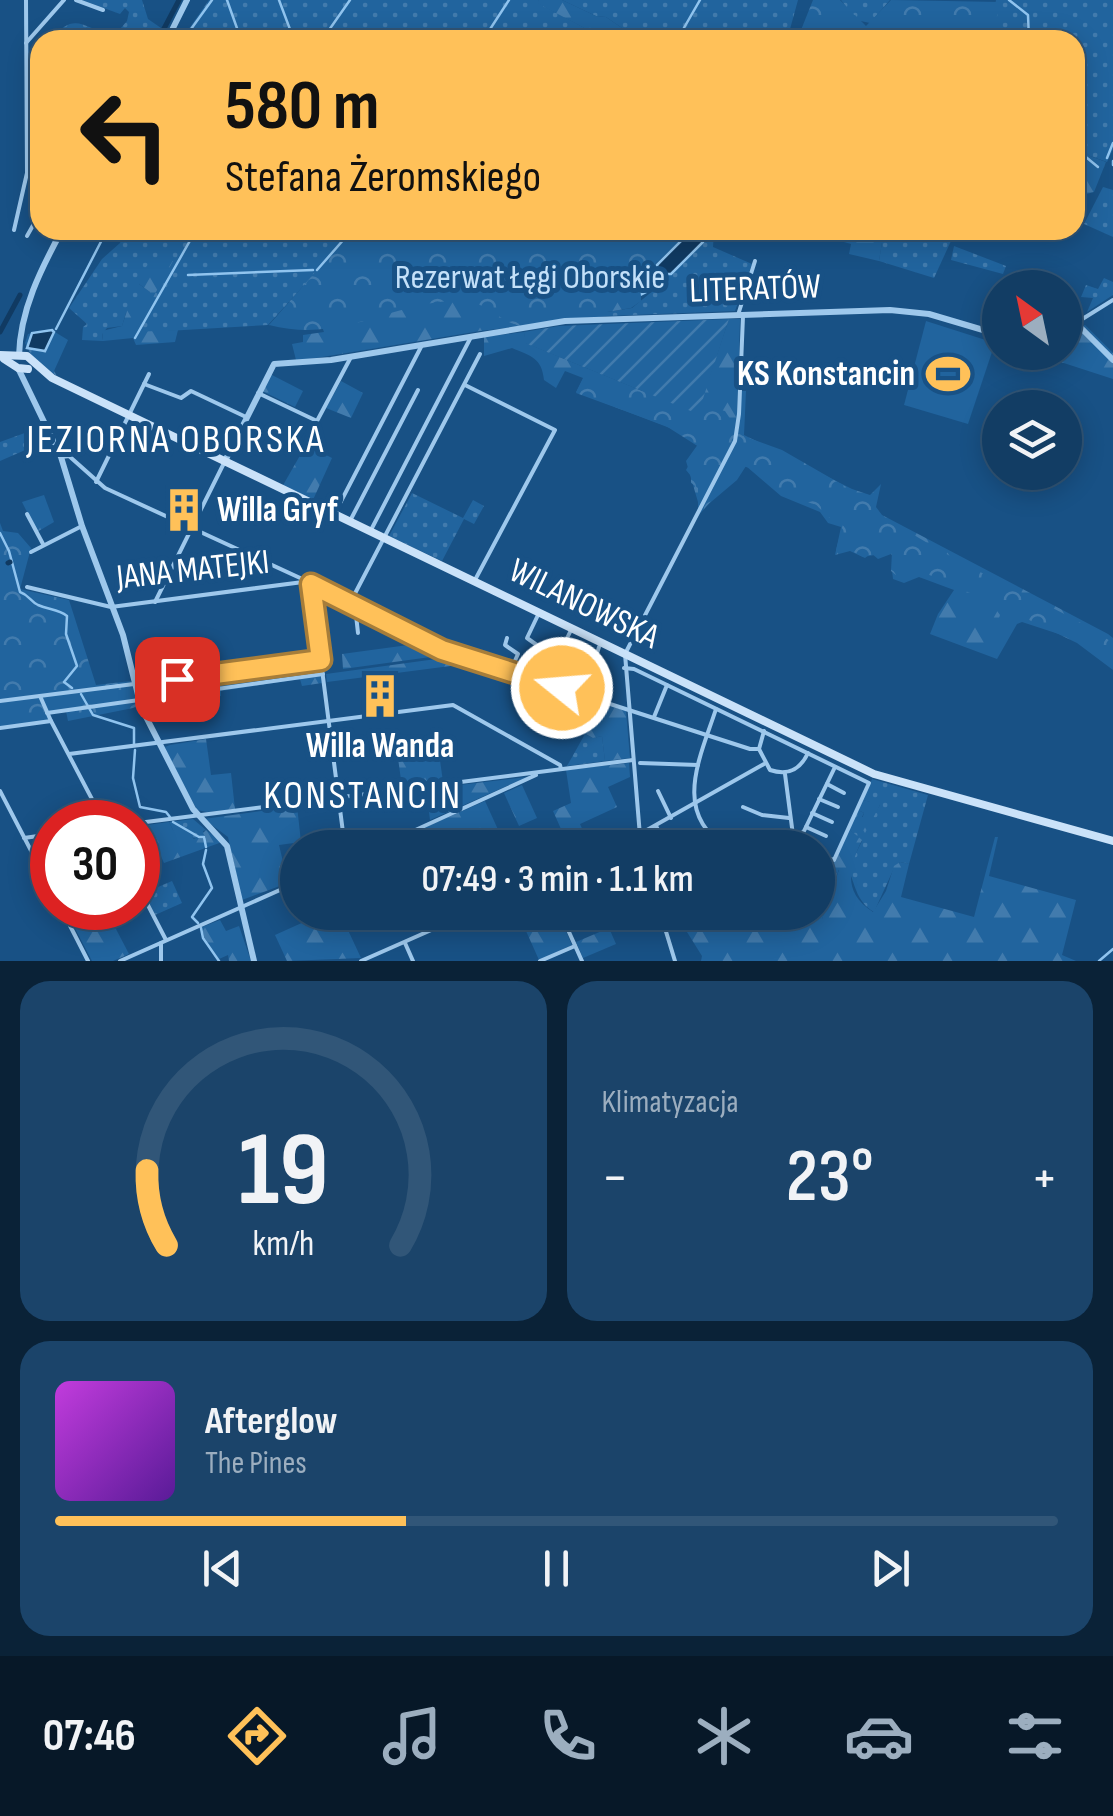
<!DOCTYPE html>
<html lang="pl">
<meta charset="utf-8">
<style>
:root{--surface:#123d64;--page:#1b446a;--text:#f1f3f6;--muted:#9caebf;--line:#315678;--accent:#ffc159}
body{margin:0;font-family:"Sofia Sans Condensed",sans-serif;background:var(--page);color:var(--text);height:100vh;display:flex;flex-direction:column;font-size:38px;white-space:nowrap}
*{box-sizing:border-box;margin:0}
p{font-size:32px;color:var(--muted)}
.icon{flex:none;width:55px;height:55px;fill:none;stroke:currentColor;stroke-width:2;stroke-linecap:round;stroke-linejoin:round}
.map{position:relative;height:961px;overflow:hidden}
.drawer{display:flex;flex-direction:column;gap:20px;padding:20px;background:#0a2237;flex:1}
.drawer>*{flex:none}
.top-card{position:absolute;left:30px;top:30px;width:1055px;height:210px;border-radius:30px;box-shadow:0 5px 25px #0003,0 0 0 2px var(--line);background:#ffc159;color:#111;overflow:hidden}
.needle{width:65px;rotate:327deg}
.tools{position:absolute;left:982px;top:270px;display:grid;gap:20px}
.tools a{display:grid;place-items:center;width:100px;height:100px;border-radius:50%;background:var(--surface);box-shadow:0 5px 25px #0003,0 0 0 2px var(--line);font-size:50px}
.speed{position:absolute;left:30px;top:800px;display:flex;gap:20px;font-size:50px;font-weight:700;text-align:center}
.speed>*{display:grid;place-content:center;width:130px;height:130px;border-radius:50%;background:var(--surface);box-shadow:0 5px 25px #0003,0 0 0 2px var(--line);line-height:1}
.speed .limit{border:15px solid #d22;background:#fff;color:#111}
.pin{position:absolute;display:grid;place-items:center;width:85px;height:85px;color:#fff;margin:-42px;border-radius:20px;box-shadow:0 5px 15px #0006}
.me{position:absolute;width:110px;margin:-55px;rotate:287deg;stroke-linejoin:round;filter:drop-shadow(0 0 8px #0008)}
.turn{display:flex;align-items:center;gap:35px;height:210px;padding:0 30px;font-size:45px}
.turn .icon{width:130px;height:130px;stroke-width:2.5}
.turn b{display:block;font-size:70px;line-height:85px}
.big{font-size:75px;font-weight:600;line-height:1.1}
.drawer .card{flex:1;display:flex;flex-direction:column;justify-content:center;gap:15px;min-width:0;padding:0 35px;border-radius:30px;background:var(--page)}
.drawer .dial{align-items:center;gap:0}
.dial svg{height:260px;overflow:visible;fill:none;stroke:var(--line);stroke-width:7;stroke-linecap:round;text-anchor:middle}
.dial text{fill:var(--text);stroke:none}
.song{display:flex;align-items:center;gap:30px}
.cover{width:120px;height:120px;border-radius:15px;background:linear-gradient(135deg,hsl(290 70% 55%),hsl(270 70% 35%))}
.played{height:10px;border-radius:5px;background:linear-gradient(90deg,var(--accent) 35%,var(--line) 35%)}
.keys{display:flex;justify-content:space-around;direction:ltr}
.heat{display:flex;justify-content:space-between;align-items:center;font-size:55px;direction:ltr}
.drawer .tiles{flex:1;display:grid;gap:20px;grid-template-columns:1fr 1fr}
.card:last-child{grid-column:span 2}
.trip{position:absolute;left:280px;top:830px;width:555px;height:100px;border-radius:50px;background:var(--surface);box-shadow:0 5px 25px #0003,0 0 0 2px var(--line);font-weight:600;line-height:100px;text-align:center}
.menu{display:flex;height:160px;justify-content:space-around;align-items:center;background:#071828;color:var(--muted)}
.menu .icon{width:70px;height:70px}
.menu .selected{color:var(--accent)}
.menu b{font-size:45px;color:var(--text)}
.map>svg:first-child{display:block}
.grass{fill:url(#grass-dots)}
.forest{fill:url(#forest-firs)}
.park{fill:url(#park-crowns)}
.garden{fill:url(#garden-furrows)}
.pitch{fill:#21649e}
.water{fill:#103a62;stroke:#90c4ef;stroke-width:2.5}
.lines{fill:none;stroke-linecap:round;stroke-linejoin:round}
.stream{stroke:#90c4ef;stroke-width:2.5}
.canal{stroke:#103a62;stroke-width:5}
.pedestrian{stroke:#9ec8ec;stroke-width:4}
.minor{stroke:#9ec8ec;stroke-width:4}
.tertiary{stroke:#9ec8ec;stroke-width:6}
.secondary{stroke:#cae2f9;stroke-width:8}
.route-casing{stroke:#a67d3a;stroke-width:25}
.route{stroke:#ffc159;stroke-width:18}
.labels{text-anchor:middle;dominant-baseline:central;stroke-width:10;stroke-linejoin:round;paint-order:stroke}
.park-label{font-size:35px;fill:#c3e0f9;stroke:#185185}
.street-label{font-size:35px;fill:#fff;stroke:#185185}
.poi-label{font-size:35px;font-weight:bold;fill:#fff;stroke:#185185;text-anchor:end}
.quarter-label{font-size:40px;letter-spacing:2.5px;fill:#fff;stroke:#185185}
</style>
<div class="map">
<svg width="1113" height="961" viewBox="0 0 1113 961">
<defs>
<pattern id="grass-dots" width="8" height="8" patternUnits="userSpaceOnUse" patternTransform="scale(2.5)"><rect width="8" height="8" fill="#21649e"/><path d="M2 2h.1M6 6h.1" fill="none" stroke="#427bad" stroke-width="1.8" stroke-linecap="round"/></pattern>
<pattern id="forest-firs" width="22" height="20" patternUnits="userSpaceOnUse" patternTransform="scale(2.5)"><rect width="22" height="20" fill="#21649e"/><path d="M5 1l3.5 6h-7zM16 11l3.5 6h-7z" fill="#427bad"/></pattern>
<pattern id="park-crowns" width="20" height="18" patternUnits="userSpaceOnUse" patternTransform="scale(2.5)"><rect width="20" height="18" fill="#21649e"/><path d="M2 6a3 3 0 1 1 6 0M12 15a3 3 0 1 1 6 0" fill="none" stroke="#427bad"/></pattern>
<pattern id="garden-furrows" width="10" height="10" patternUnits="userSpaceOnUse" patternTransform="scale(2.5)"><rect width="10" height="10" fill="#21649e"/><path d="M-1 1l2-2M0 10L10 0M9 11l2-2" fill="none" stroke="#427bad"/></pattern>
</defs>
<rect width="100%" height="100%" fill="#185185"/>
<g class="grass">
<path d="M82,0H142L148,19L161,28L154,40H50C76,10 81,28 114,36L127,21L129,12L125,8L120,14Z"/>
<polygon points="209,0 539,0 538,3 607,40 181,40"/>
<polygon points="562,0 798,0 787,40 651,40 641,29 622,28 606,17 596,16"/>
<polygon points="841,0 890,0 870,23 856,20"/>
<polygon points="996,0 1113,0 1113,149 1107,162 1090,156 1075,144 1075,40 989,40"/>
<polygon points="1103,187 1113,190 1113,237 1084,224"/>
<polygon points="125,230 354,230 268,325 133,333 172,261 153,264 139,284 150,292 150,298 126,313 122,326 107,328 102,334 103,341 82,340 83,327 87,324 69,308 102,259 120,243"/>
<polygon points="884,230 956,230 934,278 879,261"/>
<polygon points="707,231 714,231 713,247 752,264 735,311 607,316 607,312 632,308 660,285 661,274 668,276"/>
<polygon points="954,246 1006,266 1003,274 951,260"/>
<polygon points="1104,278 1113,282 1113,295 1087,312 1093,298 1081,297 1086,285 1098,289"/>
<polygon points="33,430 39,444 0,461 0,442"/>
<polygon points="412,493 463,518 473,500 484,506 474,524 464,519 442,561 389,536"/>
<polygon points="585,734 593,738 602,736 605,761 567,766"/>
<path d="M872,779L928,795L909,864L900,862L895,866L874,912C856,901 856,886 848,869L862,841L849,829L858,810L864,813L862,817L873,816L880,805L863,800Z"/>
<polygon points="193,819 206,830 203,831 206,838 196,839 173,830 169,822"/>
<polygon points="832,866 839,869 822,919 809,917 811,913 818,912 818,898"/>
<polygon points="172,881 182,903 155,915 144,893"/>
</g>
<g class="forest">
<polygon points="539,0 562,0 596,16 606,17 622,28 641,30 651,40 607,40 537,3"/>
<polygon points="1075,144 1090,156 1106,162 1094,192 1075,197 1075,183 1081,176 1075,168"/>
<polygon points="802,230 884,230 879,261 849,254 851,244"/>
<path d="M161,257L173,261L134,332L178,330L175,342L136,345L133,338L103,341L102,331L122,326C128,309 129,297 150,298V292L139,284C140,271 150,260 161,257Z"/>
<polygon points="641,274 641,301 631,308 607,312 607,316 480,331 310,359 296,360 292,344 303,342 303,335 324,332 306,284"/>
<path d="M729,319H740L737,423L698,502L686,461L701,440L576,392L583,378L565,371L556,388L544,380C542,358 531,356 512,348L484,356V337L524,332L526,343L697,414Z"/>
<polygon points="1085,325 1113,353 1113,379 1033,353 1065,352 1065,333"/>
<polygon points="270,374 303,391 295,407 262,391"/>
<polygon points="341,381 363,393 351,418 326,408"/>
<polygon points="741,391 746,391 744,435 852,489 870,495 881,484 876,507 882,515 1108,634 1113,638 1113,668 1074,639 1022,622 1017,624 997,659 930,634 938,614 954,590 919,577 904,583 893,579 892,570 896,560 891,554 878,559 871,553 865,558 850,551 835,555 841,527 828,523 820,512 781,496 746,466 737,480 705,507 738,437"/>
<polygon points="306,445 332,458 312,502 282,487"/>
<polygon points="44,495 54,522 37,532 22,502"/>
<polygon points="423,643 445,655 343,669 342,654"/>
<polygon points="451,657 459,659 458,665 327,682 326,674"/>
<polygon points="321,675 322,683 302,686 300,679 221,691 221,696 143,706 144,700"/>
<polygon points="538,683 626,711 630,758 605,761 602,736 593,738 528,702"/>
<polygon points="206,739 211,775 231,773 235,809 207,812 197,810 168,756 165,747 170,745"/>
<polygon points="438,746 443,782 402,787 397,751"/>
<polygon points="629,763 630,777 608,787 617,807 580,824 590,847 569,847 553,811 571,803 566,770"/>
<polygon points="527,777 430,820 426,789"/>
<polygon points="522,785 537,818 519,826 504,793"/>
<polygon points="877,799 880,805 865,833 860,825 864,813 858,810 863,800 871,802"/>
<polygon points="485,801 500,834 470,847 416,848 410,834"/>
<polygon points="297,806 301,842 279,845 288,883 242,900 228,837 204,819"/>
<polygon points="169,822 173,830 185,831 194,839 206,838 203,833 206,830 222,842 164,863 147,825"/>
<path d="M849,829L862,840C849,867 842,892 873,912L886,891L894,866L900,862L909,864L901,897L974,917L995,837H998L989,876L1076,900L1062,955L1076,961H701L702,956L687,932L686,913H751L756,919C778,908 798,914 822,919L839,870L832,866Z"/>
<polygon points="84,908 105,908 129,954 113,961 92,961 68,915"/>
<polygon points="324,913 340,913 361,958 287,961 275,935"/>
<polygon points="518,913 558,913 572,945 539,960"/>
<polygon points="220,920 226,931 239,926 251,961 229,961 228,955 219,959 204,937 202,927"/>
<polygon points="609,928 616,944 583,958 576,942"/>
</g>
<g class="park">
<polygon points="813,0 840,0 866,26 891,0 1000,2 992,40 797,40"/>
<path d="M352,230H692L639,279V298L630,292L610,291L606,316C588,317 569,317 552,320C543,321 530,327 521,326C502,323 486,302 465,301C396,298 346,345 269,325Z"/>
<polygon points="50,329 68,340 54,371 57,376 34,361 25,343 28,334"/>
<path d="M588,369L642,391L725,411L741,435L782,450L874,503L871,509C903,528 934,548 967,565C1016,592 1067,611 1113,643V670L1077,643L1025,618L1015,619L999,640L993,636L1000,615L992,604L979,597L925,573L902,580L891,571L892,552L863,557L848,549L839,553L836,550L843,524L830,518L816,505L782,493L750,468L742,466L698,516V488L691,483V476L686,470L699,447L666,426L576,393Z"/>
<polygon points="0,523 3,531 18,533 31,548 20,589 69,600 96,685 131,681 138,707 68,721 66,711 49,714 52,720 0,727"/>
<polygon points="316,662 321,673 144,698 141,689 161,682"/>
</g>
<polygon class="garden" points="729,319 698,414 525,343 524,332 559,326"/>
<polygon class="pitch" points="926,321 995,343 968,424 904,405"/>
<g class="water">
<polygon points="692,230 717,230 707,232 703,242 671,274 661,274 660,285 642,294 640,278 651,270 659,273 657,265"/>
<polygon points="52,330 54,332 45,351 27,348 32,333"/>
</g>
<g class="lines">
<g class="stream">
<polyline points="212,0 186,36 252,30 270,40"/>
<polyline points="227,0 238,31"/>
<polyline points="279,0 294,40"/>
<polyline points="1009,0 1028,15 1029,40"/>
<polyline points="244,40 252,30"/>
<polyline points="322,40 350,0"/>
<polyline points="483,40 509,0"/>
<polyline points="677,40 700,0"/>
<polyline points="1075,148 1098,167"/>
<polyline points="1107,158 1113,143"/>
<polyline points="1113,161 1113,165"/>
<polyline points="317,270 352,230"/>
<polyline points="188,275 313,270"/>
<polyline points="56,329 107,230"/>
<polyline points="135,338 196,230"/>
<path d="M0,533L9,551L20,592C29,595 30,601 38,605C49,610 58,609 67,616L66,634L77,666L64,682L72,688"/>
<polyline points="81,694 93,715 134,728 134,744"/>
<polyline points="135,750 133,778 140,807 166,812 170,817"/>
<polyline points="173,822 199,837 204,837 206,847"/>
<polyline points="198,923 192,917 212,888 203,864 206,850"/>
<polyline points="201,928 203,938 219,961"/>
<polyline points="1099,961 1113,949"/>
</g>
<g class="canal">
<polyline points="158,40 179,0"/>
<polyline points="0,332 20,295"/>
<polyline points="8,563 10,562"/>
</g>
<g class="pedestrian">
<polyline points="40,696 51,721"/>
<polyline points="0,701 134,684"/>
<polyline points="47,713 323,674"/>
</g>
<g class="minor">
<polyline points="76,0 103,10"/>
<polyline points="26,43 64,0"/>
<polyline points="27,115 40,121"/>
<polyline points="14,230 27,173 26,0"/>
<polyline points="27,236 40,213"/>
<polyline points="738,315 755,261"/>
<polyline points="1076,323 1113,300"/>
<polyline points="144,384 181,398 191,391 246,417"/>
<polyline points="465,385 555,430 475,580"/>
<polyline points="258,393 317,421 351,357"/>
<polyline points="61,457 69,456 105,488 311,583 442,650 750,749 759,749"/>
<polyline points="96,482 149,374"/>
<polyline points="336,511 421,347"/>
<polyline points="27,514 43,544"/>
<polyline points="351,519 418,390"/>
<polyline points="372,528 471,337"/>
<polyline points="31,552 82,526"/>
<polyline points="311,584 345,848"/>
<polyline points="27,587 111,607 303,582"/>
<polyline points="155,602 224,463"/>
<polyline points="350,603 480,354"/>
<polyline points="355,606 358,633"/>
<polyline points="507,638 505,645 518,654 510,672"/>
<polyline points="624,668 634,669 869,783 834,860 818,854"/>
<polyline points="528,677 541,648 527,638 538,615"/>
<polyline points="138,684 321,660"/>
<polyline points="562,688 573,664 560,653 571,630"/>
<polyline points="598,698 606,680 592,670 599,647"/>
<path d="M716,709C700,758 671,814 728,848"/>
<polyline points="654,717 667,685"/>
<polyline points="0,728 51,721 104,822"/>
<path d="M764,731L759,749L770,770C788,776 800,770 808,753"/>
<polyline points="69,754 453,705 560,765 561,769"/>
<polyline points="640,763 698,765"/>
<polyline points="785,774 794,843 803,848"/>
<polyline points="827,784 844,793"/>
<polyline points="0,791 52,891"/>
<polyline points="658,791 671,818"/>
<polyline points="819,799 838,807"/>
<polyline points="743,807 762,815 789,818"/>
<polyline points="812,813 832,822"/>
<polyline points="138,823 633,760"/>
<polyline points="656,826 667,848"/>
<polyline points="806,827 826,836"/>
<polyline points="24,838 52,834"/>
<polyline points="376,848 536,775"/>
<polyline points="615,848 764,764"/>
<polyline points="641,848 625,654 735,441 739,414 743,316"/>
<polyline points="786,848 804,831 835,767"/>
<polyline points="138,886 166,940"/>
<polyline points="818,891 820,892"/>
<polyline points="61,908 88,961"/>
<polyline points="560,912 582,961"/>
<polyline points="660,912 675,961"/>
<polyline points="161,943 161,961"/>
<polyline points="405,943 413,961"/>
<polyline points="120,961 298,882"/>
<polyline points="361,961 472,912"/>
<polyline points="540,961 575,946"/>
</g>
<g class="tertiary">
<polyline points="167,40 187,0"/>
<polyline points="1065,330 1076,323 1113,360"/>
<path d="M19,356C20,310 41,269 62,230"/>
<polyline points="18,368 61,457 82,526 123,635 141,707 193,809 227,846 254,961"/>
<polyline points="224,463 274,364 331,360 565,321 890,310 929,314 1000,335"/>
</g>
<g class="secondary">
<polyline points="0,355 27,356 52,378 874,774 1113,841"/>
<polyline points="4,359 18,368 28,369"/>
</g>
</g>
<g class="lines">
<g class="route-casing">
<polyline id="route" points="177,679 321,660 311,584 442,650 562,688"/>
</g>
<use href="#route" class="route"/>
</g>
<defs>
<g id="stadium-bare" transform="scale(3.45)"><path d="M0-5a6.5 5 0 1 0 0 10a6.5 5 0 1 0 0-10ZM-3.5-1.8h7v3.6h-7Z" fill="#ffc159" stroke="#185185" stroke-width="2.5" paint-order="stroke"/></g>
<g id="building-bare" transform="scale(3.45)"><path d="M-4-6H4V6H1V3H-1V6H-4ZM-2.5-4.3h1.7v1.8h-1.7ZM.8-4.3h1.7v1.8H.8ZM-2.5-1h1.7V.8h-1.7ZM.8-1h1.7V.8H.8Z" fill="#ffc159" stroke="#185185" stroke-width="2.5" paint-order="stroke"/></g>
</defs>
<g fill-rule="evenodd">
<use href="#stadium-bare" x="948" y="374"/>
<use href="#building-bare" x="184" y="510"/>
<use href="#building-bare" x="380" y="696"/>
</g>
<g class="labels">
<g class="park-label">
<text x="530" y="277">Rezerwat Łęgi Oborskie</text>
</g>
<g class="street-label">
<text transform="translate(755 289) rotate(-2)">LITERATÓW</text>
<text transform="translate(193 570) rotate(-6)">JANA MATEJKI</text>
<text transform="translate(584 604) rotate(26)">WILANOWSKA</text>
</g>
<g class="poi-label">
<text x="915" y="374">KS Konstancin</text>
<text x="217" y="510" text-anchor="start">Willa Gryf</text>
<text x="380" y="746" text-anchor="middle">Willa Wanda</text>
</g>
<g class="quarter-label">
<text x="176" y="440">JEZIORNA OBORSKA</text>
<text x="363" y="796">KONSTANCIN</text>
</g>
</g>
</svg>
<div class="tools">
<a><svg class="needle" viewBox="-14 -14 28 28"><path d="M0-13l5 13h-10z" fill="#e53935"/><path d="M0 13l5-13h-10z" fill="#9caebf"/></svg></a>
<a><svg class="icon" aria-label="layers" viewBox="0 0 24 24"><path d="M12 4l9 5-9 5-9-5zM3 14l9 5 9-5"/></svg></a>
</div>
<div class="speed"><div class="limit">30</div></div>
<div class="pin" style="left:177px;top:679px;background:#d93025"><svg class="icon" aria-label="arrive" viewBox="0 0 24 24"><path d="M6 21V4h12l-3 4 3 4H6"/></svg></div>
<svg class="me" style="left:562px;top:688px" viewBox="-20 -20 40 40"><circle r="17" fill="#ffc159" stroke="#fff" stroke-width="3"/><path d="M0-11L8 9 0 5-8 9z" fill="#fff"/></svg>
<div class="trip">07:49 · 3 min · 1.1 km</div>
<div class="top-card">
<div class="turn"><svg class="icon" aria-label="left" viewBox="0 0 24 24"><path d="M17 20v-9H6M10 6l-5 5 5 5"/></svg><div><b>580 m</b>Stefana Żeromskiego</div></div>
</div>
</div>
<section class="drawer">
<div class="tiles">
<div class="card dial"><svg viewBox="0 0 100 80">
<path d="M14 69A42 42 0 1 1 86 69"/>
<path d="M14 69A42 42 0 0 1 8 46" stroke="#ffc159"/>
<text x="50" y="56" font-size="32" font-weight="700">19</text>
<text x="50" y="72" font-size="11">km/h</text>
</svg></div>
<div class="card"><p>Klimatyzacja</p>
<div class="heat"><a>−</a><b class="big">23°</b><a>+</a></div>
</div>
<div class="card">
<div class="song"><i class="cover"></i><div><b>Afterglow</b><p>The Pines</p></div></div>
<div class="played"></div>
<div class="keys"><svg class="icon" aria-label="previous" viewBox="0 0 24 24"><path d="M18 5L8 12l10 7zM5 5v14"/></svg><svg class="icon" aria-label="pause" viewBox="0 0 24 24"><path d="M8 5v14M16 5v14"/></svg><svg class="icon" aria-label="next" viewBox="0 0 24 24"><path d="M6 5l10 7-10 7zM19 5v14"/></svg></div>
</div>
</div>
</section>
<nav class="menu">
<b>07:46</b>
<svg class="icon selected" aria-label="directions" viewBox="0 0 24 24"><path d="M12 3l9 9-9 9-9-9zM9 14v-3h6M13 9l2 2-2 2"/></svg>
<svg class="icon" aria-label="music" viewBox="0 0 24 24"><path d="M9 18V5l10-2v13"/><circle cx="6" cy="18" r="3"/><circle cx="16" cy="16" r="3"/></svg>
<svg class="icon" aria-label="phone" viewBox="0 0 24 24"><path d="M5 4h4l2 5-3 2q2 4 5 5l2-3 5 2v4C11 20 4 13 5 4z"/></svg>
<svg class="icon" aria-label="climate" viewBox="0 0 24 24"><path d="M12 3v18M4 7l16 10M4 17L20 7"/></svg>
<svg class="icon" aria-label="car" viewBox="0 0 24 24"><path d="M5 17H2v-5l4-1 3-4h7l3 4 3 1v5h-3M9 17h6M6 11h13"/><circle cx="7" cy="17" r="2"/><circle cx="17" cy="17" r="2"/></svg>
<svg class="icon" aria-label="filters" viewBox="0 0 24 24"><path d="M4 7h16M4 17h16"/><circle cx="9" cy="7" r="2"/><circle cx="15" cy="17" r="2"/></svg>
</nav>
